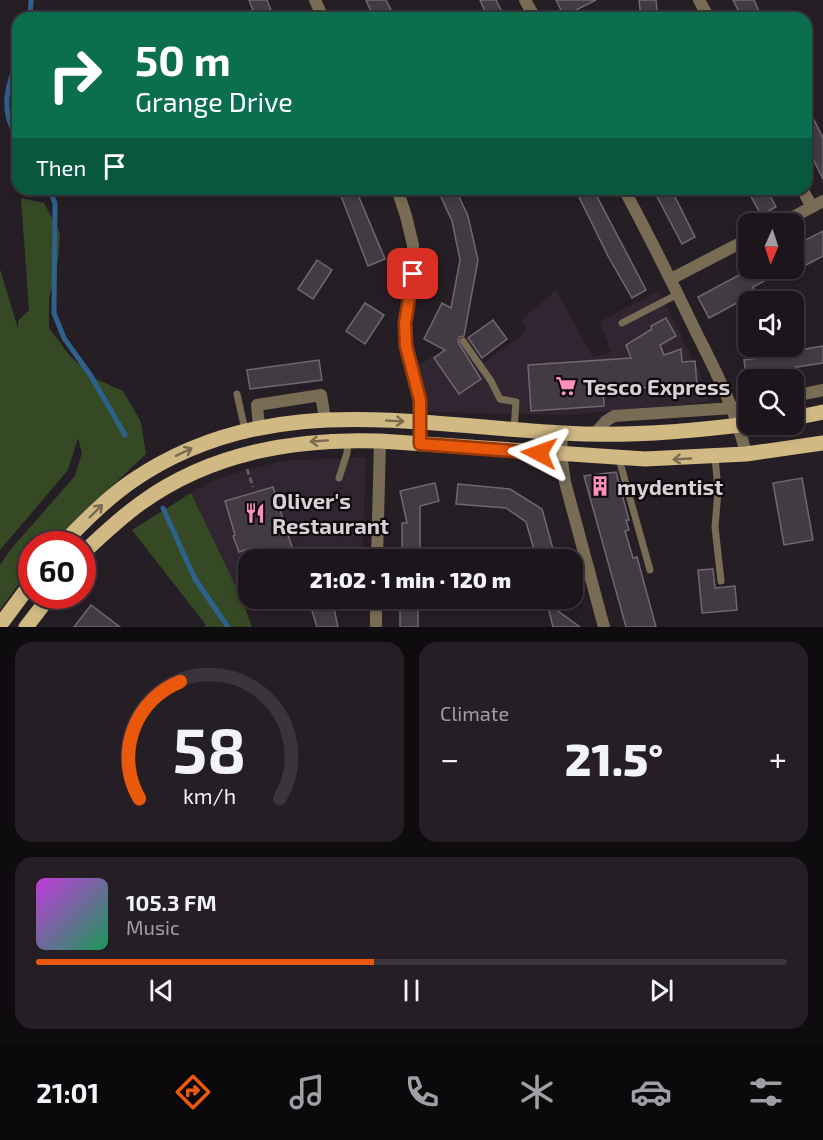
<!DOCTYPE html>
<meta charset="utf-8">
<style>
:root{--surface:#1c161c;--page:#251f25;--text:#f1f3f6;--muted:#a09fa3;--line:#3a353b;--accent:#ea580c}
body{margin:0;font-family:"Exo 2",sans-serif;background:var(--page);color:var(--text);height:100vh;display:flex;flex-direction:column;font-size:22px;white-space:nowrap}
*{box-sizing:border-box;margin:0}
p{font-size:20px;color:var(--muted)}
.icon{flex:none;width:33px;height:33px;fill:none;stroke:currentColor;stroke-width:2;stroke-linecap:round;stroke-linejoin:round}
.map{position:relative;height:627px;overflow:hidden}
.drawer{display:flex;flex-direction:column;gap:15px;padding:15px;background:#0f0c0f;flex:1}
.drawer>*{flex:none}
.banner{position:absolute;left:12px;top:12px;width:800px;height:183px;border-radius:18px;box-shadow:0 3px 9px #0003,0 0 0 2px var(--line);background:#0b6e4f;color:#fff;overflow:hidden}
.needle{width:39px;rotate:183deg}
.buttons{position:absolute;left:738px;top:213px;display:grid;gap:12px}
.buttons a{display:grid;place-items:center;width:66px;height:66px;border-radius:12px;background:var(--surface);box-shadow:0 3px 9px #0003,0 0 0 2px var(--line);font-size:30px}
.speed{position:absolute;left:18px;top:531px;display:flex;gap:12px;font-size:30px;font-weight:700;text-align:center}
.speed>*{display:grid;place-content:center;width:78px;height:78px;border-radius:50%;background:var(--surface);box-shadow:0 3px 9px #0003,0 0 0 2px var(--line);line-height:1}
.speed .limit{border:9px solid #d22;background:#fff;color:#111}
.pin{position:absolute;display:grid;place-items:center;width:51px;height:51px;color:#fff;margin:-26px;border-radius:12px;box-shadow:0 3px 9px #0006}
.me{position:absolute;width:66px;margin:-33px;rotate:274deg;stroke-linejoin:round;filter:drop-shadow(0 0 4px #0008)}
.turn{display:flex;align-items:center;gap:21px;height:126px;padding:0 24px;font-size:27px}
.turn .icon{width:78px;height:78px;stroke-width:2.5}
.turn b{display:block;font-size:42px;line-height:51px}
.then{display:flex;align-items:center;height:57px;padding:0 24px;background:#0003;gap:12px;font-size:22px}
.big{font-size:45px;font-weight:800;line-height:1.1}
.drawer .tile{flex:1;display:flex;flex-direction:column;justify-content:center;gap:9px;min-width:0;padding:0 21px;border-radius:18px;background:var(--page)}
.drawer .dial{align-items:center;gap:0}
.dial svg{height:156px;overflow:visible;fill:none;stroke:var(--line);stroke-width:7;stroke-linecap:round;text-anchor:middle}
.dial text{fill:var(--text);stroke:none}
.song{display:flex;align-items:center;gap:18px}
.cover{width:72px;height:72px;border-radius:9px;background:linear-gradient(135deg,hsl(290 70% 55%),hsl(150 70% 35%))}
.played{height:6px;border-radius:3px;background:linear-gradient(90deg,var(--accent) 45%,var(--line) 45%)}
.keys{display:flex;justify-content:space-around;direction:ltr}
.heat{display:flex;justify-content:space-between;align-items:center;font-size:33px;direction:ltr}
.drawer .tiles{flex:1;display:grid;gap:15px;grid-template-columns:1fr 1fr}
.tile:last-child{grid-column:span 2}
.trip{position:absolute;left:238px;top:549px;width:345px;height:60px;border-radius:18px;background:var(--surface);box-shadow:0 3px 9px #0003,0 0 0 2px var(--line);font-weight:800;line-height:60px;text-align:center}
.tabs{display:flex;height:96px;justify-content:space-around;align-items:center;background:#0b090b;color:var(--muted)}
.tabs .icon{width:42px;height:42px}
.tabs .current{color:var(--accent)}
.tabs b{font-size:27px;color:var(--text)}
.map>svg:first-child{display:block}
.built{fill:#312531}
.green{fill:#364925}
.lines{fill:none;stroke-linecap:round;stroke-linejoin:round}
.stream{stroke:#2e618c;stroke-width:5}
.building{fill:#433b43;stroke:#70676f;stroke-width:1.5}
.path{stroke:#615a60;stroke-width:3;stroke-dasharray:6 3;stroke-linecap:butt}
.service{stroke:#786d54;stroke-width:7}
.minor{stroke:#786d54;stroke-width:12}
.tertiary{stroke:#786d54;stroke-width:12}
.primary{stroke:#d1b984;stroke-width:15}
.oneway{stroke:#796a4e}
.route-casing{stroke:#983908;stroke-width:15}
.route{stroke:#ea580c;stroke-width:10}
.labels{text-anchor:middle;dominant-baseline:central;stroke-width:4.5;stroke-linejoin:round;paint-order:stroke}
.poi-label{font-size:22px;font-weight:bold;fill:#d6d1d5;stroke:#0d090c;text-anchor:start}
</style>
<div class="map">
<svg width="823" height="627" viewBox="0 0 823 627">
<rect width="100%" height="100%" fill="#261e25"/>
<g class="built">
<polygon points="556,290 593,357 611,352 600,321 659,291 705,384 710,402 568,415 428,412 418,366 460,339 479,367 527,331 521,320"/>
<polygon points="366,457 362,559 249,560 249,597 242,599 191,493 210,482 234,474 281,461"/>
</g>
<g class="green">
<polygon points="21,198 44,203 60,233 58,262 49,299 49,328 70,356 94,378 123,391 141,422 146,454 50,544 32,544 31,567 0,610 0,565 11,549 75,476 82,453 78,438 68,470 0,550 0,269 18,329 18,321 29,310"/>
<polygon points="191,493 242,599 252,627 204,627 206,625 132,530"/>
</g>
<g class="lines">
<g class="stream">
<polyline points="30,18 31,0"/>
<path d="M18,58C6,91 0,109 18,141"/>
<polyline points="49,189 55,203 54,313 64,338 91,376 125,435"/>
<polyline points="163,508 195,579 228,627"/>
</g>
</g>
<g class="building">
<polygon points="249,0 267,0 274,18 256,18"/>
<polygon points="366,0 386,0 395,18 374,18"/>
<polygon points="480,0 496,0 505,18 488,18"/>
<polygon points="556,0 596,0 564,16"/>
<polygon points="639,0 656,0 658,18 641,18"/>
<polygon points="733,0 754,0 762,18 742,18"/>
<polygon points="806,104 823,138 823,179 806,145"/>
<polygon points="575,189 593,189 646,290 632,298 609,258"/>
<polygon points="653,189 671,189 695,237 682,244"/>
<polygon points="747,189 766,189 776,207 761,215"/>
<polygon points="356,190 385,259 368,266 341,196"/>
<polygon points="456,190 468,216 478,260 464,336 459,337 458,342 481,379 459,394 434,358 445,350 424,339 442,303 451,308 460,260 452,221 441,197"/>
<polygon points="823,231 823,256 806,265 803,261 794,266 794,246"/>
<polygon points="317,260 332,270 313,299 298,289"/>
<polygon points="741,268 789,268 753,287 756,293 709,318 698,297 743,273"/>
<polygon points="365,303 384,315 365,344 346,331"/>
<polygon points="666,318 676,336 660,345 664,355 681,349 682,362 695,361 697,385 603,390 604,406 531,411 528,365 631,358 626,345 652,329 651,326"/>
<polygon points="493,320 507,339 482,358 468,338"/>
<polygon points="823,346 823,363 746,375 744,360 787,354 787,352"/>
<polygon points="319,360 322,380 250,389 247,370"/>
<polygon points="616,472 629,520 626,520 629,530 625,531 633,558 637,557 656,627 626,627 584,476"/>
<polygon points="802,478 813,540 784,545 773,483"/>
<polygon points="435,483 439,501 420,506 420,555 402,555 402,523 407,523 400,491"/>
<polygon points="458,484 510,489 542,509 556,560 537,560 526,522 506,508 456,504"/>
<polygon points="273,487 296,560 255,560 252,548 239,552 233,536 235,535 225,501"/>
<polygon points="713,569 715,588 735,586 737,610 702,613 698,570"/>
<polygon points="308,598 332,598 338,627 317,627"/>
<rect x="400" y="598" width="18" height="29"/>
<polygon points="547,603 580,627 553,627"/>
<polygon points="91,605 120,627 74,627"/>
</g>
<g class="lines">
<polyline class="path" points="247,469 253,487"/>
<g class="service">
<polyline points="622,323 678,294"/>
<polyline points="463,341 491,381 500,399 516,402 514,429"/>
<polyline points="237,394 245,430"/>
<polyline points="715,456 718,491 715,527 721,581"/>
<polyline points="619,459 650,570"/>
<polyline points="339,478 347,453 348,440"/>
</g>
<g class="minor">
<polyline points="315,0 323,18"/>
<polyline points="525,0 535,18"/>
<polyline points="699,0 709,18"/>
<polyline points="397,189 406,216 413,245 413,274 405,323 406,347 420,400 420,444"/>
<path d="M624,189C649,236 673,284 696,332C716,372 736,410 746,454"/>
<polyline points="802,189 812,207"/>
<polyline points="780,224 823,201"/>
<polyline points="671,279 748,239"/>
<polyline points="794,396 823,390"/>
<polyline points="259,427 257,405 321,395 325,419"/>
<polyline points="594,435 606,421 614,416 733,408 748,405"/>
<polyline points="377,560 380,441"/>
<polyline points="376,627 376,598"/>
</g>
<polyline class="tertiary" points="562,433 561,454 565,482 604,627"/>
<g class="primary">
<polyline points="794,418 823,412"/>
<path d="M62,544C84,522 106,499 132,481C266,389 413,425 563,433C626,437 686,432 748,424"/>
<path d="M82,554C101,536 120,518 141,503C211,452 295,438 380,441L645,459L746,454L823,443"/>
<polyline points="0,625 32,582"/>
<polyline points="26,627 50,596"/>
</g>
</g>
<defs><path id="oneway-shaft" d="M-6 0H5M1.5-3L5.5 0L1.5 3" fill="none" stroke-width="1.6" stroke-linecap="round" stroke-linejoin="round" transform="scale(1.5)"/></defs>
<g class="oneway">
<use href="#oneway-shaft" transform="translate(395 421) rotate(3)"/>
<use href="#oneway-shaft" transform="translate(319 441) rotate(176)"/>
<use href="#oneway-shaft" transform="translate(184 452) rotate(-26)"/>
<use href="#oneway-shaft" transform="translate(682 459) rotate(177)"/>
<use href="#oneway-shaft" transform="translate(96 511) rotate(-45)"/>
</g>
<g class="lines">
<g class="route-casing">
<polyline id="route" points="413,274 405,323 406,346 420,400 420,444 539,453"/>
</g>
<use href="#route" class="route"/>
</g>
<defs>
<g id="supermarket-bare" transform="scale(1.62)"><path d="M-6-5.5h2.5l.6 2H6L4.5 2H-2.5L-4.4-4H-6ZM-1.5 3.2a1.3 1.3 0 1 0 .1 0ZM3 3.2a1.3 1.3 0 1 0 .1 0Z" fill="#fd8ebe" stroke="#0d090c" stroke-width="2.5" paint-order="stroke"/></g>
<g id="building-bare" transform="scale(1.62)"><path d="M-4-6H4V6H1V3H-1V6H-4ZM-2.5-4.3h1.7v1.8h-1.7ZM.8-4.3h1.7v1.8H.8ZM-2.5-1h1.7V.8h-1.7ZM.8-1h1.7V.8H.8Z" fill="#fd8ebe" stroke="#0d090c" stroke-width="2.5" paint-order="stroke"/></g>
<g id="restaurant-bare" transform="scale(1.62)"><path d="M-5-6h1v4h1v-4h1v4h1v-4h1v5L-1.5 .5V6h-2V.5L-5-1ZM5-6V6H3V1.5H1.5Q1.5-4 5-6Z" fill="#fd8ebe" stroke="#0d090c" stroke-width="2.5" paint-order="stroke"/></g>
</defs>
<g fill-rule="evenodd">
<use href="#supermarket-bare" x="566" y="386"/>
<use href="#building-bare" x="600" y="486"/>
<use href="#restaurant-bare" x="255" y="513"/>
</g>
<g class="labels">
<g class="poi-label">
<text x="583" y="386">Tesco Express</text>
<text x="617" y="486">mydentist</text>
<text x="272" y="500">Oliver's<tspan x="272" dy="25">Restaurant</tspan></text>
</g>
</g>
</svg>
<div class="buttons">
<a><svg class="needle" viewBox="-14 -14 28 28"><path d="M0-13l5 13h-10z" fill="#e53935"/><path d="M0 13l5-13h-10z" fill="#a09fa3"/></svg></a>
<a><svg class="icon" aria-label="sound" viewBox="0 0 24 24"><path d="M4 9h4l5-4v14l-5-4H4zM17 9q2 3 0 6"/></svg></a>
<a><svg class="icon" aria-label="search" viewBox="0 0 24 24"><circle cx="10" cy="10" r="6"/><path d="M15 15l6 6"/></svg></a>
</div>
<div class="speed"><div class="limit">60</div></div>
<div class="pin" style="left:413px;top:274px;background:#d93025"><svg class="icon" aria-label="arrive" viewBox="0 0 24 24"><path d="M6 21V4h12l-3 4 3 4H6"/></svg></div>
<svg class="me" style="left:539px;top:453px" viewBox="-20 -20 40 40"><path d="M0-17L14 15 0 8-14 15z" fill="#ea580c" stroke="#fff" stroke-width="4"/></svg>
<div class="trip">21:02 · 1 min · 120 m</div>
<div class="banner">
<div class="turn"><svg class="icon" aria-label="right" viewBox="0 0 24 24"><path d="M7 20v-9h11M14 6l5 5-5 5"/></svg><div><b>50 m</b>Grange Drive</div></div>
<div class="then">Then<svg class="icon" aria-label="arrive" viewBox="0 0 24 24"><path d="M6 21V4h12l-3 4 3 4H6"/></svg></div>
</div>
</div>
<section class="drawer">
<div class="tiles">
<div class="tile dial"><svg viewBox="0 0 100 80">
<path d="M14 69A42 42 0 1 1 86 69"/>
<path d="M14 69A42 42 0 0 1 35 9" stroke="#ea580c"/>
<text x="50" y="56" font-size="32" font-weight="700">58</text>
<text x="50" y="72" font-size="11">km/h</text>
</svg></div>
<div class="tile"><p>Climate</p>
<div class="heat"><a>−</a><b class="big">21.5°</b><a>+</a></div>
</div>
<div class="tile">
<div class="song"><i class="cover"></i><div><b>105.3 FM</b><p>Music</p></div></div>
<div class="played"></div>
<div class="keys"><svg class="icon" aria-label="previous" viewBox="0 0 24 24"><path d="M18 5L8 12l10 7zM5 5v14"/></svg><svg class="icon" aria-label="pause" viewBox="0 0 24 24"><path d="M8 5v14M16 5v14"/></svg><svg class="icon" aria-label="next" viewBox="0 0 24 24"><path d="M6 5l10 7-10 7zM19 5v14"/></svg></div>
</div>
</div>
</section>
<nav class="tabs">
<b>21:01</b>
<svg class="icon current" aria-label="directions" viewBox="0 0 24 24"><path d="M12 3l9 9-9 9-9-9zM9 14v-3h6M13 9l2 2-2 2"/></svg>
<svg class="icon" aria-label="music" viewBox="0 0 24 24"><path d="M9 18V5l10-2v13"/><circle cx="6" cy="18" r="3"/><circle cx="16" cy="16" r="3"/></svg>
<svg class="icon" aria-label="phone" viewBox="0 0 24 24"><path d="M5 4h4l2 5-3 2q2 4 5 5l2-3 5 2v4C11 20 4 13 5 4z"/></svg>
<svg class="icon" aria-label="climate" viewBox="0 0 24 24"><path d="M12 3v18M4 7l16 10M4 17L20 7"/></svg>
<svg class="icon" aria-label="car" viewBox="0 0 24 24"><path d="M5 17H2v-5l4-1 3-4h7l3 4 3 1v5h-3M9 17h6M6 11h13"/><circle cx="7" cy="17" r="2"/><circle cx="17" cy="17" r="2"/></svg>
<svg class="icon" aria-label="filters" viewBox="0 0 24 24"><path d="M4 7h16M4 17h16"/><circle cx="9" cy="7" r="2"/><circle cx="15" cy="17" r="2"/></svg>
</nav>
